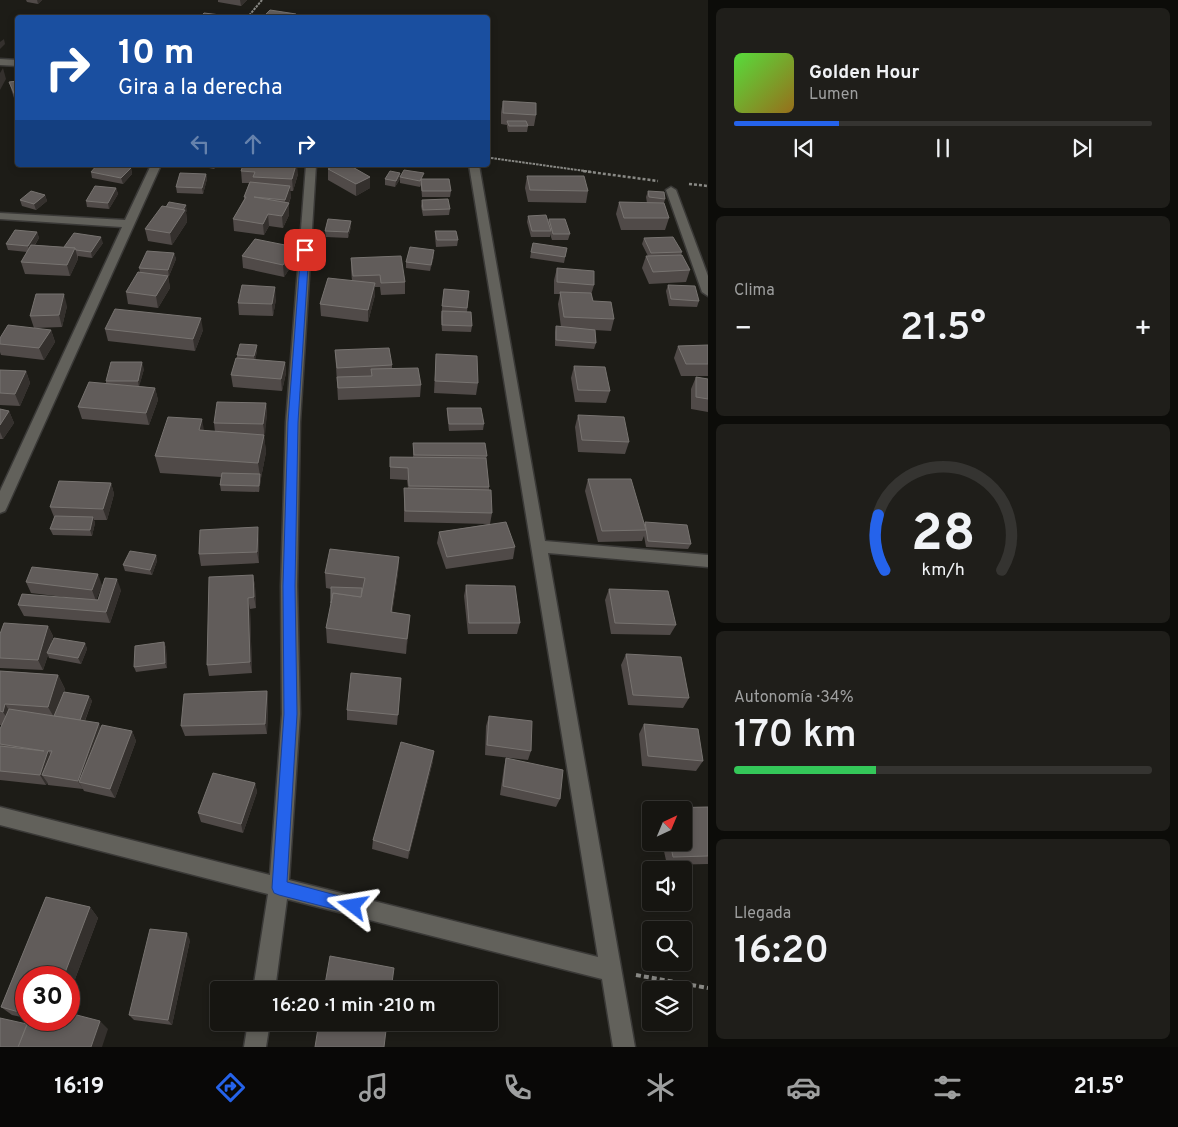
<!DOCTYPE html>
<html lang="es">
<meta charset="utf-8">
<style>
:root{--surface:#161511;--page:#1f1e1a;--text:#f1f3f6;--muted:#9e9f9f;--line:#353431;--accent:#2563eb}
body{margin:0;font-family:Overpass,sans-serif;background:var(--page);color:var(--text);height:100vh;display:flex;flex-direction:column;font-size:19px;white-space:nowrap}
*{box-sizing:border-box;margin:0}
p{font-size:16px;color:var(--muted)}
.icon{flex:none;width:28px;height:28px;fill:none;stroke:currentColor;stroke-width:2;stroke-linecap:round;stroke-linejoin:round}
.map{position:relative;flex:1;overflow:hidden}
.side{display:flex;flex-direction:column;gap:8px;padding:8px;background:#0c0c09;width:470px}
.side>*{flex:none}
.banner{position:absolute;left:15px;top:15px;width:475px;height:152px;border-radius:5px;box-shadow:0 2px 8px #0003,0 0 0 1px var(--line);background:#1a4fa0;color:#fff;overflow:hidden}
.needle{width:32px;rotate:44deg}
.fabs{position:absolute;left:642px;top:801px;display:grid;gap:10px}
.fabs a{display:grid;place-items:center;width:50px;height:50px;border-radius:5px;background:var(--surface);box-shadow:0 2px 8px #0003,0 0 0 1px var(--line);font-size:25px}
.speed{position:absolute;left:15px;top:966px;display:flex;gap:10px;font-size:25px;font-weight:700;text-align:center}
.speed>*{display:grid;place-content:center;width:65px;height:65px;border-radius:50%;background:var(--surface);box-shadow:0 2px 8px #0003,0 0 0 1px var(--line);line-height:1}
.speed .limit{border:8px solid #d22;background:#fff;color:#111}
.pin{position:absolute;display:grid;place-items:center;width:42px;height:42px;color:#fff;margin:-21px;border-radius:10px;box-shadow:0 2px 8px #0006}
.me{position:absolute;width:55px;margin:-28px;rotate:284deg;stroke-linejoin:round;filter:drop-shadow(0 0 4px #0008)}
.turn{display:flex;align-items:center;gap:18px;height:105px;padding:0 20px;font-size:22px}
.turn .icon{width:65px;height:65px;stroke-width:2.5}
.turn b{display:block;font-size:35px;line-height:42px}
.lanes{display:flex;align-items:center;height:48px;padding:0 20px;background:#0003;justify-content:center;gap:25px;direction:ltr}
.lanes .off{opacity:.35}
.big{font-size:38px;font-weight:600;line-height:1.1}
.side .tile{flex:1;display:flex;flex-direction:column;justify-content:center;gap:8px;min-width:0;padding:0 18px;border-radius:8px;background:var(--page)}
.side .dial{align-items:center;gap:0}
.dial svg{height:130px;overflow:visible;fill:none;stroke:var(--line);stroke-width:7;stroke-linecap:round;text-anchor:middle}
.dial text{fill:var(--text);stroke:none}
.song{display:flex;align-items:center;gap:15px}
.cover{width:60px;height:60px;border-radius:8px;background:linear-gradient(135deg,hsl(110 70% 55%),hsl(40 70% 35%))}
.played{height:5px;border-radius:2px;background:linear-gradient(90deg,var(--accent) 25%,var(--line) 25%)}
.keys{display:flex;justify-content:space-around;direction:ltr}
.heat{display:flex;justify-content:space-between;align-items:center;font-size:28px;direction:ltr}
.charge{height:8px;border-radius:4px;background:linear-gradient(90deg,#34c759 34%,var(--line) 0)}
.trip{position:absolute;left:210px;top:981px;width:288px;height:50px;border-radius:5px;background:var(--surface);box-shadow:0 2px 8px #0003,0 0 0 1px var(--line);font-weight:600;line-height:50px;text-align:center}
.tab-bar{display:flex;height:80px;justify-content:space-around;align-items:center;background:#090807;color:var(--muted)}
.tab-bar .icon{width:35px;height:35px}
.tab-bar .current{color:var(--accent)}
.tab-bar b{font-size:22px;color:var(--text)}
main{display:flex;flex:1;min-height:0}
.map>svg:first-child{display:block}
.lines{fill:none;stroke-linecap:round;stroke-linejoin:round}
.street-casing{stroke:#3a3937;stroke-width:3}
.path-far2{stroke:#898985;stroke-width:2;stroke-dasharray:2.5 1;stroke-linecap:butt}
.path-far1{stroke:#898985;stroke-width:2.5;stroke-dasharray:3 2;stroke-linecap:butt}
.path{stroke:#898985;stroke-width:4;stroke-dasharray:5 3;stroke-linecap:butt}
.street{fill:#62615b;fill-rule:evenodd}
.wall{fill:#504a48}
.shaded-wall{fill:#34302d}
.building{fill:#615c5a;stroke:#777370}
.route{fill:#2563eb;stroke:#184099}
</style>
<main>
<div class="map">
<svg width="708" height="1047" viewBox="0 0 708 1047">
<rect width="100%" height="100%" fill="#1d1c17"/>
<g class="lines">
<g class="street-casing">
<g id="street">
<polygon points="0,59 18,60 18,66 0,65"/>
<polygon points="151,165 161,165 7,507 5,511 0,513 0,491 122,227 0,219 0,213 125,220"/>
<polygon points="306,165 316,165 300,422 297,586 300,714 289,880 598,957 469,165 479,165 545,541 708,555 708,567 548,553 635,1047 613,1047 602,979 287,899 275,990 253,990 268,894 0,825 0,807 270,875 282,714 281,586 286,422"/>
<polygon points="671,187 676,190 708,276 708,296 702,292 666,190"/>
<polygon points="248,1022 270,1022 266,1047 244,1047"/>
</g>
</g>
<g class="path-far2">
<polyline points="247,18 262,0"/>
<polyline points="491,158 592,172"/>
</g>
<g class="path-far1">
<polyline points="583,171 658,181"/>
<polyline points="689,184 708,186"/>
</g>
<polyline class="path" points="636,975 708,988"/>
<use href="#street" class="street"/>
</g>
<g class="wall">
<polygon points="26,0 42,0 38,4 27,2"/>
<polygon points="218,0 247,0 241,6 218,2"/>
<polygon points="18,81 18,107 14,98 9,82"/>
<polygon points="503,101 536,115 534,126 528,126 527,132 508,132 507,127 507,125 501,124 501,112"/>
<polygon points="194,165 218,165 214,169"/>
<polygon points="219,165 238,165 235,168"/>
<polygon points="428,165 444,165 443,167"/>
<polygon points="131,168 132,174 123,184 92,178 91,172"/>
<polygon points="328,169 370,177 370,188 356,196 328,180"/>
<polygon points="241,171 298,174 293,191 290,191 291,197 289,203 289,215 283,228 269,226 264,235 234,231 233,219 244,199 244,197 249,183 242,183"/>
<polygon points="400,173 400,179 395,187 385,185 385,179"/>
<polygon points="206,174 207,179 203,194 177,193 176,187"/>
<polygon points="527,176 588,191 586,203 528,202 525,188"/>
<polygon points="400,177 423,179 451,191 450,197 422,197 421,185 420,187 400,183"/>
<polygon points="116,188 118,194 109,209 87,207 86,201"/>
<polygon points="648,191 665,199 664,203 669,218 665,230 621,230 616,214 619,202 647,203 646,197"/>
<polygon points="45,195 47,201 36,210 22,206 20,200"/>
<polygon points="422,200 450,209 449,215 423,216 421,206"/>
<polygon points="187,211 186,212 187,222 172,245 148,241 145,229"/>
<polygon points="528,216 548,221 549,219 570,234 568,240 552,240 550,234 550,237 531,237 527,222"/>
<polygon points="351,227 348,238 326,237 325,231"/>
<polygon points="435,231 458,240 457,246 436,247 435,237"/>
<polygon points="37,232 39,238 35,245 64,247 103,243 92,258 78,256 78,259 70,276 25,274 21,262 27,252 8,250 6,244"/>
<polygon points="644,238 682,252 681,255 690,270 686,282 649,284 642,268 646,256 648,256 642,244"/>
<polygon points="567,248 564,263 530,258 531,252"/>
<polygon points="174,253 176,259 169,276 168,276 170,288 158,308 128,304 126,292 140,272 139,268"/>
<polygon points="242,256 296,259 284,277 243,268"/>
<polygon points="434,256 430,271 406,268 406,262"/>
<polygon points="351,258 405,282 405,294 381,295 380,287 375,287 375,295 368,322 321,316 320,304 352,281 351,270"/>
<polygon points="557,268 594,285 591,295 593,301 614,319 611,331 595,330 596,343 594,349 555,346 555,332 556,326 561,327 558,304 560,294 554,294 554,280"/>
<polygon points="668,285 699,301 697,307 669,306 666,291"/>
<polygon points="444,289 469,291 467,312 472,326 471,332 442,331 441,317"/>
<polygon points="276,299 273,316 239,315 238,303"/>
<polygon points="67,306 62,327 34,328 30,316"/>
<polygon points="105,329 203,330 195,351 108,341"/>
<polygon points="51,330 55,342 44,360 1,355 0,352 0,344"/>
<polygon points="708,345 708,376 681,376 674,358 678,346"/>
<polygon points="335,350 392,365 392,368 421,385 420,397 338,400"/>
<polygon points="257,351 255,360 285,362 286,373 282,391 233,387 231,375 237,359 237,355"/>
<polygon points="436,354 478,383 476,395 434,393"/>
<polygon points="574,366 610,391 606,403 575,402 571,378"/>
<polygon points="144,369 139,386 155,388 158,400 149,425 82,419 78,407 106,383 106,381"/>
<polygon points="0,370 26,371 30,383 20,406 0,405"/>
<polygon points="696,377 708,379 708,412 691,409 691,389"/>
<polygon points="266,403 267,414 264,436 266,452 261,478 259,492 221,491 220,485 221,477 160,473 155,456 204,431 215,432 214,423"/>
<polygon points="447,408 484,424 483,430 449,431 447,414"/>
<polygon points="0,409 9,411 14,423 3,439 0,439"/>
<polygon points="578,415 629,442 625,454 578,452 575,427"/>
<polygon points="413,443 487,456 486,459 489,487 489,490 492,513 490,524 515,547 513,559 446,569 437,543 439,532 489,524 404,522 404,488 408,488 407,480 390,479 390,457 413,457"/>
<polygon points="588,479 645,524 645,522 691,544 688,549 646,547 644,536 642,541 598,542 585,491"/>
<polygon points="111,483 114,494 107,520 94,520 95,523 92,536 53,535 50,529 54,517 50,507"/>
<polygon points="259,539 259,563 201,566 199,554"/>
<polygon points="156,555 157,561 152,575 125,571 123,565"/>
<polygon points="399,557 398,573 392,613 410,615 406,654 327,643 326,628 331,603 331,589 326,588 325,573"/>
<polygon points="253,575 255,586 256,608 250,609 252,673 209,676 207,665"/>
<polygon points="26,582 102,585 96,600 98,600 121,590 110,623 24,616 18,605 80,599 31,593"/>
<polygon points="466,585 520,623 517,634 468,634 464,596"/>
<polygon points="609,589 676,625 670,635 611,634 605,600"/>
<polygon points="48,626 53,636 51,643 85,643 87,649 81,664 49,658 48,655 43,670 0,668 0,634"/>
<polygon points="164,642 166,648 167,668 136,672 134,667"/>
<polygon points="626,654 689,698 683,708 628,705 621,665"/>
<polygon points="0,671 58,675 65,689 64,692 89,696 92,701 85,721 101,728 132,731 136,741 115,798 84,791 83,789 48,785 47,782 46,785 0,780 0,729 2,725 0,725"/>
<polygon points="401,678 397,725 347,720 347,710"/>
<polygon points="267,691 268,701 267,734 185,736 181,726"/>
<polygon points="489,716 531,751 528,760 485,755 486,726"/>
<polygon points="644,724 703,761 696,771 642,766 639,734"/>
<polygon points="506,758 560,799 556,807 500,795 504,767"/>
<polygon points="433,761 408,859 372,849 373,840"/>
<polygon points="255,783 257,792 243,833 201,822 198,813"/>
<polygon points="708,807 708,864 667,865 662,842 684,842 684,810 660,810 661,808"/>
<polygon points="46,897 90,907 98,918 69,995 69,978 26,978 26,1018 12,1015 1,1007"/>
<polygon points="190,940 172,1025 134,1020 129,1015"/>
</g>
<g class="shaded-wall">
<polygon points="37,0 42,0 38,4"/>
<polygon points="240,0 247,0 241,6"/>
<polygon points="4,39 5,44 0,49 0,42"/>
<polygon points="3,68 6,79 0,90 0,73"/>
<polygon points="296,165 297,165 298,174 293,191 292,179"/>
<polygon points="131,168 132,174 123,184 121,178"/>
<polygon points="400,173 400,179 395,187 396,181"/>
<polygon points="206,174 207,179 203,194 202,188"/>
<polygon points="370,177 370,188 356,196 356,184"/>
<polygon points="290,186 291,197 288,204 289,203 289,215 283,228 282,216 286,209 285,200"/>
<polygon points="116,188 118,194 109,209 108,203"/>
<polygon points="45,195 47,201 36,210 34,204"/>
<polygon points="186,205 187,211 186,212 187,222 172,245 170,233"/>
<polygon points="268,214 269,226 264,235 263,224"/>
<polygon points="351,221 351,227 348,238 348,232"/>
<polygon points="37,232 39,238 30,252 28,246"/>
<polygon points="101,237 103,243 92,258 91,252"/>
<polygon points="295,247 296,259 284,277 283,265"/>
<polygon points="75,248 78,259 70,276 67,265"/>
<polygon points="434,250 434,256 430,271 431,265"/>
<polygon points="174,253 176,259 169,276 168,270"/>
<polygon points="168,276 170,288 158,308 156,296"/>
<polygon points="375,283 375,295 368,322 368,310"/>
<polygon points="275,287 276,299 273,316 272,304"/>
<polygon points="64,294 67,306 62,327 59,315"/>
<polygon points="201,318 203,330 195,351 193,339"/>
<polygon points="51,330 55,342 44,360 39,348"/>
<polygon points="257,345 257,351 255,362 254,356"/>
<polygon points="142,362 144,369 139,387 138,381"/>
<polygon points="285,362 286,373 282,391 281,379"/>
<polygon points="26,371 30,383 20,406 15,394"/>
<polygon points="155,388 158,400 149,425 146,413"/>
<polygon points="266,403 267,414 265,436 263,424"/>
<polygon points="9,411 14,423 3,439 0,432 0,425"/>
<polygon points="202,419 205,436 199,430"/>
<polygon points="264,435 266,452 261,478 259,492 259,486 260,476 258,463"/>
<polygon points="111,483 114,494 107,520 103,509"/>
<polygon points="93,517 95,523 92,536 90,530"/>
<polygon points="258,527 259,539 259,563 257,552"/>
<polygon points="156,555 157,561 152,575 150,570"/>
<polygon points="399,557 398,573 390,628 391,612"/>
<polygon points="98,574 102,585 96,601 92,590"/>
<polygon points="253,575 255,586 256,608 254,597"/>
<polygon points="117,579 121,590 110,623 106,612"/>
<polygon points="248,598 250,609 252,673 250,662"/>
<polygon points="410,615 409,630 406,654 407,639"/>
<polygon points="48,626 53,636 48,653 47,653 48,655 43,670 38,660"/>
<polygon points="164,642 166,648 167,668 165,663"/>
<polygon points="85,643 87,649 81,664 78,658"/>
<polygon points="58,675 65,689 56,719 55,719 48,707"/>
<polygon points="267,691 268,701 267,734 265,724"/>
<polygon points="89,696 92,701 82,728 79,723"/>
<polygon points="5,704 14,718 12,726 3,712"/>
<polygon points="99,723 103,732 79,782 83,790 78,781"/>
<polygon points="132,731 136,741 115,798 110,789"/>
<polygon points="48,751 54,760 42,775 47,782 46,785 40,775"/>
<polygon points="434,751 433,761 408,859 409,851"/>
<polygon points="255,783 257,792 243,833 241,824"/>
<polygon points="90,907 98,918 69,995 69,978 63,978"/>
<polygon points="187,933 190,940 172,1025 168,1020"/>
<polygon points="100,1021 108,1029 102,1047 91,1047"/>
</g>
<g class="building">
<polygon points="270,10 296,14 292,18 262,18"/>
<polygon points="204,13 229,16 228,18 199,18"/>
<polygon points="18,81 18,102 9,82"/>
<polygon points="503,101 536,103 536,115 503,113"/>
<polygon points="507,121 526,121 528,126 509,126"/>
<polygon points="97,165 118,165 131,168 121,178 91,172"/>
<polygon points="243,165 296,165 292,179 253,177 255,172 241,171"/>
<polygon points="335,165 349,165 370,177 356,184 328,169"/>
<polygon points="404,170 424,173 420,181 400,177"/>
<polygon points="390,171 400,173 396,181 385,179"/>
<polygon points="180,173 206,174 202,188 176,187"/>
<polygon points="527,176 584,176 588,191 530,190"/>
<polygon points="421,179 449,179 451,191 422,191"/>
<polygon points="250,182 290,186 285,200 254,197 289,203 282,216 268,214 263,224 233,219 246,197 244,197"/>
<polygon points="95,186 116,188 108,203 86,201"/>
<polygon points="31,191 45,195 34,204 20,200"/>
<polygon points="648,191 664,192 665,199 649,197"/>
<polygon points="448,199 450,209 423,210 422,200"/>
<polygon points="169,202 186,205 183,210 166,207"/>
<polygon points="619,202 664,203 669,218 624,218"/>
<polygon points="162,206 185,210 170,233 145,229"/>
<polygon points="546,215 551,231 532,231 528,216"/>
<polygon points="328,219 351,221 348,232 325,231"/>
<polygon points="549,219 565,219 570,234 553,234"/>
<polygon points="15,230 37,232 28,246 6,244"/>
<polygon points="435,231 456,231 458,240 437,240"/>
<polygon points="74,233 101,237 91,252 76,250 75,248 64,247"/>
<polygon points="673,237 682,252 651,253 644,238"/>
<polygon points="255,239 295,247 283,265 242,256"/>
<polygon points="533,243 567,248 565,257 531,252"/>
<polygon points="31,245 75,248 67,265 21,262"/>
<polygon points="410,247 434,250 431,265 406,262"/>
<polygon points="147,251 174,253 168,270 139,268"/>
<polygon points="682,255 690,270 653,272 646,256"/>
<polygon points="401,256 405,282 381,283 380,275 353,276 351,258"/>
<polygon points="557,268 594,271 594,285 557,282"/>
<polygon points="138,272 168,276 156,296 126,292"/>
<polygon points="328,278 375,283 368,310 320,304"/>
<polygon points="242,285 275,287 272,304 238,303"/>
<polygon points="668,285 695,286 699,301 671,299"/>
<polygon points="444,289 469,291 467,308 442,306"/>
<polygon points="560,292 591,293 593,301 611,302 614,319 564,317"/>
<polygon points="36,294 64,294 59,315 30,316"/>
<polygon points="115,309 201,318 193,339 105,329"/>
<polygon points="442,311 471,312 472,326 442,325"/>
<polygon points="8,325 51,330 39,348 0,344 0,338"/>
<polygon points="556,326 595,330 596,343 556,340"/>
<polygon points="240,344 257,345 254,356 237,355"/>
<polygon points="708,345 708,364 686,364 678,346"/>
<polygon points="389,348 392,365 337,368 335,350"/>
<polygon points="436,354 477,356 478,383 435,381"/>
<polygon points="236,358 285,362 281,379 231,375"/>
<polygon points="111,362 142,362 138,381 106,381"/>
<polygon points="574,366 605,367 610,391 578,390"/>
<polygon points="418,368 421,385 338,388 337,377 372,376 371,369"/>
<polygon points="0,370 26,371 15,394 0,393"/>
<polygon points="696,377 708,379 708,399 696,397"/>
<polygon points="89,382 155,388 146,413 78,407"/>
<polygon points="217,402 266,403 263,424 214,423"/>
<polygon points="447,408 481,408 484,424 449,424"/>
<polygon points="0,409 9,411 0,425"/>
<polygon points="578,415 624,417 629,442 582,440"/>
<polygon points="168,417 202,419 199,430 264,435 258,463 155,456"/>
<polygon points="413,443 485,443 487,456 414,455"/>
<polygon points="390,457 486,458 489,487 409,486 408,468 390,467"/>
<polygon points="222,473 260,474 259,486 220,485"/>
<polygon points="588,479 631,479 646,530 602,531"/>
<polygon points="59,481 111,483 103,509 50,507"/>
<polygon points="404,488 491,490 492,513 405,511"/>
<polygon points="55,516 93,517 90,530 50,529"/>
<polygon points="506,522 515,547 447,557 439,532"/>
<polygon points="645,522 687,525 691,544 648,541"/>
<polygon points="258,527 257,552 199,554 200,530"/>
<polygon points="330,549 399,557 391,612 410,615 407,639 326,628 333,593 361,597 365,578 325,573"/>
<polygon points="130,551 156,555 150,570 123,565"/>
<polygon points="32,567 98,574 92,590 26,582"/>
<polygon points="253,575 254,597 248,598 250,662 207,665 209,577"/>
<polygon points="105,578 117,579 106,612 18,605 22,594 98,600"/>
<polygon points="466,585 515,586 520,623 469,623"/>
<polygon points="331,587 362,588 361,597 333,593 331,603"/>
<polygon points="609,589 668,591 676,625 615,623"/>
<polygon points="4,623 48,626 38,660 0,658 0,634"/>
<polygon points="54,638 85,643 78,658 47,653"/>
<polygon points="164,642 165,663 134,667 135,646"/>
<polygon points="626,654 681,657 689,698 633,695"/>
<polygon points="0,671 58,675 48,707 5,704 3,712 0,711"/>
<polygon points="351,673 401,678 398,715 347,710"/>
<polygon points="267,691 265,724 181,726 184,694"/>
<polygon points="64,692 89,696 80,720 54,716"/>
<polygon points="9,709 99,723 78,781 42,775 52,751 48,751 40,775 0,771 0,746 44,751 0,744 0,729"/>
<polygon points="489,716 532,721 531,751 487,745"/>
<polygon points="644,724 698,729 703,761 648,756"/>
<polygon points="102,725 132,731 110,789 79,782"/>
<polygon points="401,742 434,751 409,851 373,840"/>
<polygon points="506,758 563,770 560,799 503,786"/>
<polygon points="213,773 255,783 241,824 198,813"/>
<polygon points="708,807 708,856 673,857 670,842 684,842 684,810 662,810 661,808"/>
<polygon points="46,897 90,907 63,978 26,978 26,1014 1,1007"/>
<polygon points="150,929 187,933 168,1020 129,1015"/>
<polygon points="330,956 394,968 391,990 324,990"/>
<polygon points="69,1013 100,1021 91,1047 18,1047 29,1020 69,1020"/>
<polygon points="0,1018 27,1024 18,1047 0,1047"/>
<polygon points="319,1022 387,1022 384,1047 315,1047"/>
</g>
<polygon class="route" points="305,247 309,250 298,422 295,586 297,714 287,882 358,901 361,906 358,912 353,914 279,895 274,893 272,888 284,714 283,586 288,422 301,250"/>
</svg>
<div class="fabs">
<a><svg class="needle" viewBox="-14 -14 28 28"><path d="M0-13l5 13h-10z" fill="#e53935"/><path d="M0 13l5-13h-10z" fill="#9e9f9f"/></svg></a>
<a><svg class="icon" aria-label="sound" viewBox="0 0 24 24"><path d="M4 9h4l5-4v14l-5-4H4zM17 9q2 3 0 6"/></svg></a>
<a><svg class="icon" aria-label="search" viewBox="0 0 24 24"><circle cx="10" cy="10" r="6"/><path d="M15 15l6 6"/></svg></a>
<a><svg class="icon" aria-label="layers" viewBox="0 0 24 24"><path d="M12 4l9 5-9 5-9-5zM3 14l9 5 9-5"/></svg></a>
</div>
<div class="speed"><div class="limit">30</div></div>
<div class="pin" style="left:305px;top:250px;background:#d93025"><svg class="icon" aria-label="arrive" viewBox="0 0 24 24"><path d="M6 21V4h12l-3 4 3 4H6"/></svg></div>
<svg class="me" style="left:353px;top:906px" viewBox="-20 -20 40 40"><path d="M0-17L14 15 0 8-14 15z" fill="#2563eb" stroke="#fff" stroke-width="4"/></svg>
<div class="trip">16:20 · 1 min · 210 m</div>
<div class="banner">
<div class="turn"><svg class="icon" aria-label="right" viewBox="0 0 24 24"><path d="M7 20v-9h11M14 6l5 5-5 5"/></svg><div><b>10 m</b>Gira a la derecha</div></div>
<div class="lanes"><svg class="icon off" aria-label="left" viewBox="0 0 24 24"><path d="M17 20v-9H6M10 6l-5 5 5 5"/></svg><svg class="icon off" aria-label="ahead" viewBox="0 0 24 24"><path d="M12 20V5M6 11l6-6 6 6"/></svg><svg class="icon" aria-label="right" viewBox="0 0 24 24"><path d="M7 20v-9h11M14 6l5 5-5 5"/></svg></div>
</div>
</div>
<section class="side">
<div class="tile">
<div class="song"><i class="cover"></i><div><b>Golden Hour</b><p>Lumen</p></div></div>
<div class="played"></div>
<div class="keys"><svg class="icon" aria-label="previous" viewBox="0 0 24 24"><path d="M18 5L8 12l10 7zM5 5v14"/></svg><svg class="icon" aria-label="pause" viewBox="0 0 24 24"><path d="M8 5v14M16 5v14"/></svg><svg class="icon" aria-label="next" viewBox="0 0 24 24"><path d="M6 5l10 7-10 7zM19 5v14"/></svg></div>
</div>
<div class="tile"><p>Clima</p>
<div class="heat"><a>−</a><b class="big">21.5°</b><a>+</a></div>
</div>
<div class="tile dial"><svg viewBox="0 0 100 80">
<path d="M14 69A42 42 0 1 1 86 69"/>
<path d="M14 69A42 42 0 0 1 10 35" stroke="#2563eb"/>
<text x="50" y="56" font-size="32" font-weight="700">28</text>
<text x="50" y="72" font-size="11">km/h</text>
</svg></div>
<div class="tile"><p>Autonomía · 34%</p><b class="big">170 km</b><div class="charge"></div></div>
<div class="tile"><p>Llegada</p><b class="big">16:20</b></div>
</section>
</main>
<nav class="tab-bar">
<b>16:19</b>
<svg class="icon current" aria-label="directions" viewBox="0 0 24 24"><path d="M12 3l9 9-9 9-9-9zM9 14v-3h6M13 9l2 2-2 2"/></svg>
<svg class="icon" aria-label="music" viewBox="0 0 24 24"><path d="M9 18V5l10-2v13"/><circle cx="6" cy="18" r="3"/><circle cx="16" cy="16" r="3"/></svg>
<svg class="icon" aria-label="phone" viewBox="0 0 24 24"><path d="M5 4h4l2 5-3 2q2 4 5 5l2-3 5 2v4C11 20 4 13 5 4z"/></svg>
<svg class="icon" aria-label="climate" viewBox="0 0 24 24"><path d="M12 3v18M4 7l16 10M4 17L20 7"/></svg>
<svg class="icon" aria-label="car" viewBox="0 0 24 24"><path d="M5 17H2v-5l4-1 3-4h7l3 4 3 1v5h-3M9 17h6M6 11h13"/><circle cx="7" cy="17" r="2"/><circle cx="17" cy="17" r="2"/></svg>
<svg class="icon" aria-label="filters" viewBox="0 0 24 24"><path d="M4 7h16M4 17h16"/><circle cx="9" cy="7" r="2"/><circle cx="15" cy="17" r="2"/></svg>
<b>21.5°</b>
</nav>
